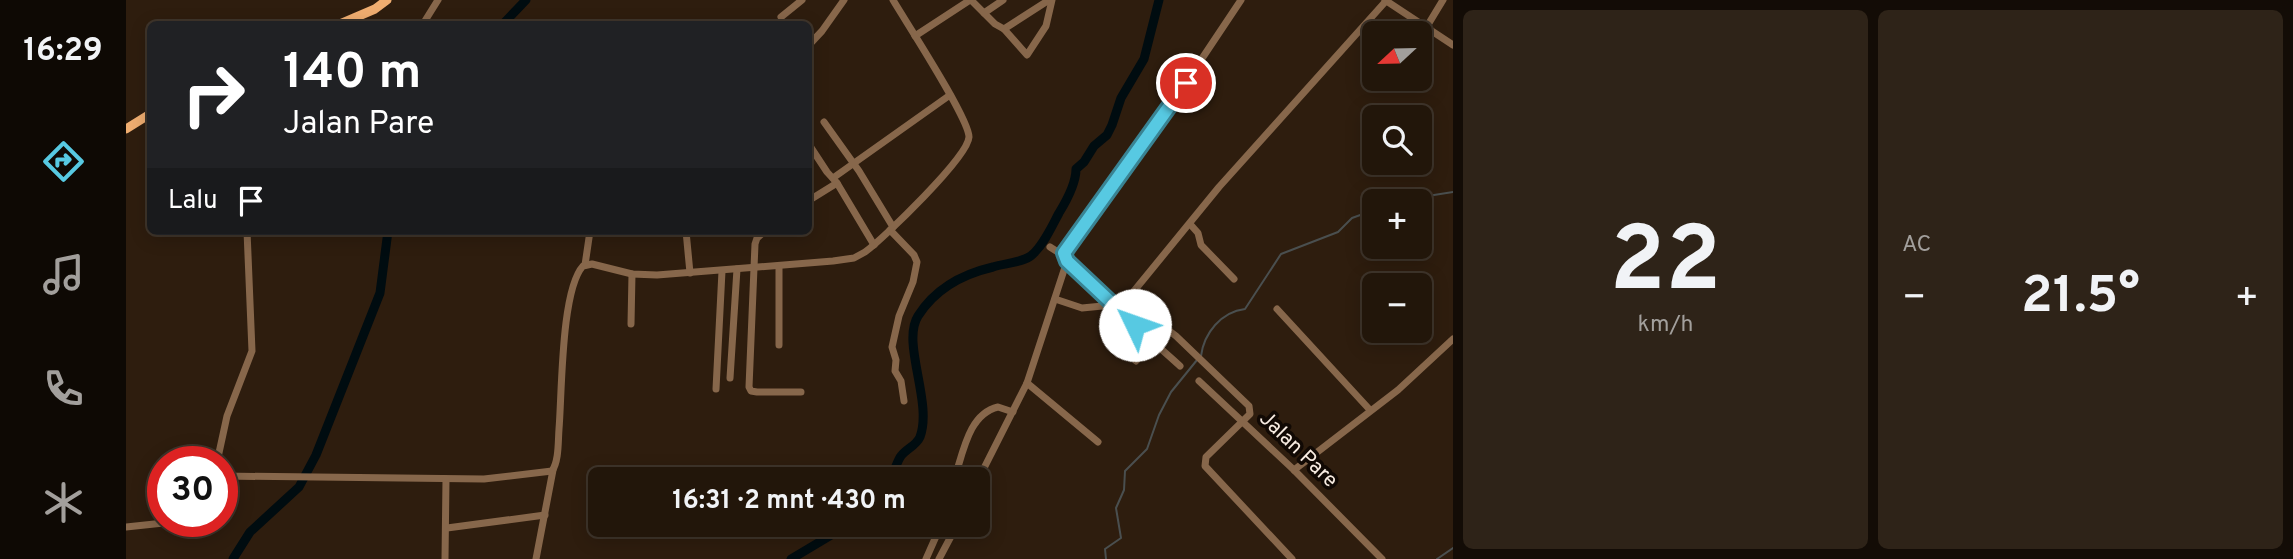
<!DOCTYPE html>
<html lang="id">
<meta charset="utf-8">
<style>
:root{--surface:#22160a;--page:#2e2318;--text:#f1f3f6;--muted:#a29f9c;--line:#3f352b;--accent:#57c9e2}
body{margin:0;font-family:Overpass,sans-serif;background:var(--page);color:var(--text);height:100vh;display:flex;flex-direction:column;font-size:26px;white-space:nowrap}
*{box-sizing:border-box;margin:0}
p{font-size:23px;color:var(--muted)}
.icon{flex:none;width:38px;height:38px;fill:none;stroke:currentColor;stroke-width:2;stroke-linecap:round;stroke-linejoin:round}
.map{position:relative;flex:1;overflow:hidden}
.sheet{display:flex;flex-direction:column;gap:10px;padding:10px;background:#130c06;width:840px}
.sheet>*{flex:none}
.guide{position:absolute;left:21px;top:21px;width:665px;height:214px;border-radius:10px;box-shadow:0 4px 18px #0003,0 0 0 2px var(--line);background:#202124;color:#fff;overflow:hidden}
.needle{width:46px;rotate:248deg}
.fabs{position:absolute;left:1236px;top:21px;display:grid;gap:14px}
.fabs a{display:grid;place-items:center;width:70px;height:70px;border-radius:10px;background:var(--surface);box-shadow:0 4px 18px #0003,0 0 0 2px var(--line);font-size:35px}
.speed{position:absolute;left:21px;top:446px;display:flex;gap:14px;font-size:35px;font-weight:700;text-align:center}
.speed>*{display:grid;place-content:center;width:91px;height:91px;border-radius:50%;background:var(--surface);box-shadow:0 4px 18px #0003,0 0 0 2px var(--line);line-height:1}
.speed .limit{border:10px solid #d22;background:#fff;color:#111}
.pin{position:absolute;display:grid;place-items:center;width:60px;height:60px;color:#fff;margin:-30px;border:4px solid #fff;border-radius:50%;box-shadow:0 2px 7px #0007}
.me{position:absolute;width:77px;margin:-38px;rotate:312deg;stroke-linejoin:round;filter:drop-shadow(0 0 5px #0008)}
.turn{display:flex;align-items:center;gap:24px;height:147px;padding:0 21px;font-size:32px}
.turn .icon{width:91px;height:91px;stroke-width:2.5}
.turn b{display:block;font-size:49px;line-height:60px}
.then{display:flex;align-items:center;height:66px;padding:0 21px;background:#0003;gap:14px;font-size:26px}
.big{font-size:52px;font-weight:700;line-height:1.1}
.sheet .card{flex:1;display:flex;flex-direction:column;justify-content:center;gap:10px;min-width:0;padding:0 24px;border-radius:10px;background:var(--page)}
.sheet .dial{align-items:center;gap:0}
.dial b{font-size:91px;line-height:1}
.heat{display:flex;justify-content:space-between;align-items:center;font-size:38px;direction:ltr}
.sheet .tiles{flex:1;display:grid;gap:10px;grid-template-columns:repeat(2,1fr)}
.trip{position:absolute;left:462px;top:467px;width:402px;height:70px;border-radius:10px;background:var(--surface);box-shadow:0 4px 18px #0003,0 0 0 2px var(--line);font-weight:700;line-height:70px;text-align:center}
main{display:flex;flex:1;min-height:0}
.menu{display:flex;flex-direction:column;width:126px;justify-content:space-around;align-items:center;background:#0e0904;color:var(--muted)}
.menu .icon{width:49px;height:49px}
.menu .on{color:var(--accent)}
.menu b{font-size:32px;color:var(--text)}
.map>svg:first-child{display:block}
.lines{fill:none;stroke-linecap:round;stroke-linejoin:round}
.stream{stroke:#4a4f4f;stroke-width:2}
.river{stroke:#000c10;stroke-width:9}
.minor{stroke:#87674b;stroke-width:7}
.major{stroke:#efad70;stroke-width:9}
.route-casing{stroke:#398393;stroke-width:18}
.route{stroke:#57c9e2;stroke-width:12}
.labels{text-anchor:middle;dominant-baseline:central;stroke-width:7;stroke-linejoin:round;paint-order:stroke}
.street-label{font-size:21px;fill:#f8ece2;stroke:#110904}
</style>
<main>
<nav class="menu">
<b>16:29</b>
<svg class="icon on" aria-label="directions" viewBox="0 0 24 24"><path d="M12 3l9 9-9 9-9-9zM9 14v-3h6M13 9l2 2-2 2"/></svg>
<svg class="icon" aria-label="music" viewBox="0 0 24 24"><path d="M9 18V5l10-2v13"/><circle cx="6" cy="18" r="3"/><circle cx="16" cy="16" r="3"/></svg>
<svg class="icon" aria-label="phone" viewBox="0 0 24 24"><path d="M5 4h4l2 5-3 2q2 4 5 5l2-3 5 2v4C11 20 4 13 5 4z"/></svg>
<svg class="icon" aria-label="climate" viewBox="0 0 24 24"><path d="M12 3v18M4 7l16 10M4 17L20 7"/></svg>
</nav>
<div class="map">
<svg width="1327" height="559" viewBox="0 0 1327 559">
<rect width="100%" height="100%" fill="#2e1d0e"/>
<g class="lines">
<g class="stream">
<polyline points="1270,201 1327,192"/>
<path d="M1075,356C1078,333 1095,312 1119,309L1155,254L1212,232L1226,218L1248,210"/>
<polyline points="980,559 979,549 995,538 990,508 998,490 999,471 1021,449 1033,415 1045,392 1071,360"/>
<polyline points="1311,559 1327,548"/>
</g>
<g class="river">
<polyline points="377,24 400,0"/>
<path d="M765,480C766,475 773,458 775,456C780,449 790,446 794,437C807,402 775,343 792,316C809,289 837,274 867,267C879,263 898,263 907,254C918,244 926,226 933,213C941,200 950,184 950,169L958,162L968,146L981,135L986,125L995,98L1018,59L1033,0"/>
<polyline points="107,559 124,532 173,487 190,455 254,293 262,231"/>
<polyline points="665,559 712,531 730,525"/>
</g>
<g class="minor">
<polyline points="845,0 869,24 878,29 923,0"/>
<polyline points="1259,0 1327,45"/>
<polyline points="858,13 877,0"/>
<polyline points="655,17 676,0"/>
<polyline points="297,24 312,0"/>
<polyline points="1300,28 1317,0"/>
<polyline points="878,29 901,55 920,26 926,0"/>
<polyline points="789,36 844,0"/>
<polyline points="682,46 696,31 718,0"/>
<polyline points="698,122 733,171 767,227"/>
<polyline points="682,143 701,172 711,183 748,245"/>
<polyline points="707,178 824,95"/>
<polyline points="682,201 711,183"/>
<polyline points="1064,224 1072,233 1075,245 1108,279"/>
<polyline points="764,230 788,255 791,262 787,282 773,316 766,347 770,360 769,371 775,381 778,401"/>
<polyline points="560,231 564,273"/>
<polyline points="639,231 631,238 629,244 623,387 625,391 631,392 675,392"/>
<polyline points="924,247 938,256"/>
<polyline points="459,265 464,231"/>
<polyline points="653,266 653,345"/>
<polyline points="929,299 956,308 997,304 1016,310 1050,336 1123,406 1124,414 1080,457 1079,466 1166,559"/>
<polyline points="1000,304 1008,291 1093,187 1260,1"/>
<polyline points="1151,309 1244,410"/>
<polyline points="505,324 506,274"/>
<polyline points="1010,361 1025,340"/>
<path d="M1054,366C1035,348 943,271 938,253L1073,63L1115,0"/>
<polyline points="604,378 611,269"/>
<polyline points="1073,381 1168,470 1256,559"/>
<polyline points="901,383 972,442"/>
<polyline points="590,389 596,271"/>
<polyline points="91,462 101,416 126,351 121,231"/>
<polyline points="1168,470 1272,390 1327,339"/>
<path d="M96,476L358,479L426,471C433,461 432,442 433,429C436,393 435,290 457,266L466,264L506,274L531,275L707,261L728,258L739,252C758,238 842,157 843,137C843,118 780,22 767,0"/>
<path d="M828,480C837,454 842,414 872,407L887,412"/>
<polyline points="852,480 901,383 941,261"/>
<polyline points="0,527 47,522"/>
<polyline points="321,528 419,515"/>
<polyline points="319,559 320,479"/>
<polyline points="410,559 427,470"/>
<polyline points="800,559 815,525"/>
<polyline points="813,559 831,525"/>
</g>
<g class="major">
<polyline points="214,24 249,9 261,0"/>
<polyline points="0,129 24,114"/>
</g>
</g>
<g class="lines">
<g class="route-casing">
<polyline id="route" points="1009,325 941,261 938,253 1060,83"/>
</g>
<use href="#route" class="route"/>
</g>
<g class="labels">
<g class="street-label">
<text transform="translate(1172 450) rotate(44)">Jalan Pare</text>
</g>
</g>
</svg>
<div class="fabs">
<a><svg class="needle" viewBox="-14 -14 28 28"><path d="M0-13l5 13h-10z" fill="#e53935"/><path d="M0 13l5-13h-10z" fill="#a29f9c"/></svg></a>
<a><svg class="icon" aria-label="search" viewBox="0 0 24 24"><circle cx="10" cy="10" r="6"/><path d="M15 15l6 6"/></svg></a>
<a>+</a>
<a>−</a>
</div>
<div class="speed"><div class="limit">30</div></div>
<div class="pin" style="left:1060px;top:83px;background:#d93025"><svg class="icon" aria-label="arrive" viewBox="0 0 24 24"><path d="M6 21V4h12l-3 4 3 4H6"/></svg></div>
<svg class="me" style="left:1009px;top:325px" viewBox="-20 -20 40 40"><circle r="19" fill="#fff"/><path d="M0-13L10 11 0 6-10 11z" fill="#57c9e2"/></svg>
<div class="trip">16:31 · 2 mnt · 430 m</div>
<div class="guide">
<div class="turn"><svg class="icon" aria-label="right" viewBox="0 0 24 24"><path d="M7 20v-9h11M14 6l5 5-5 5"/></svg><div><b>140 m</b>Jalan Pare</div></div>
<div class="then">Lalu<svg class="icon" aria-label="arrive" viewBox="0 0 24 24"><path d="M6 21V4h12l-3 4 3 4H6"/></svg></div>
</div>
</div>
<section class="sheet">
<div class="tiles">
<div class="card dial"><b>22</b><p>km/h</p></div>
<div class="card"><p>AC</p>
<div class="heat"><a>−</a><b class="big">21.5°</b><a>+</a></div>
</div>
</div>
</section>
</main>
